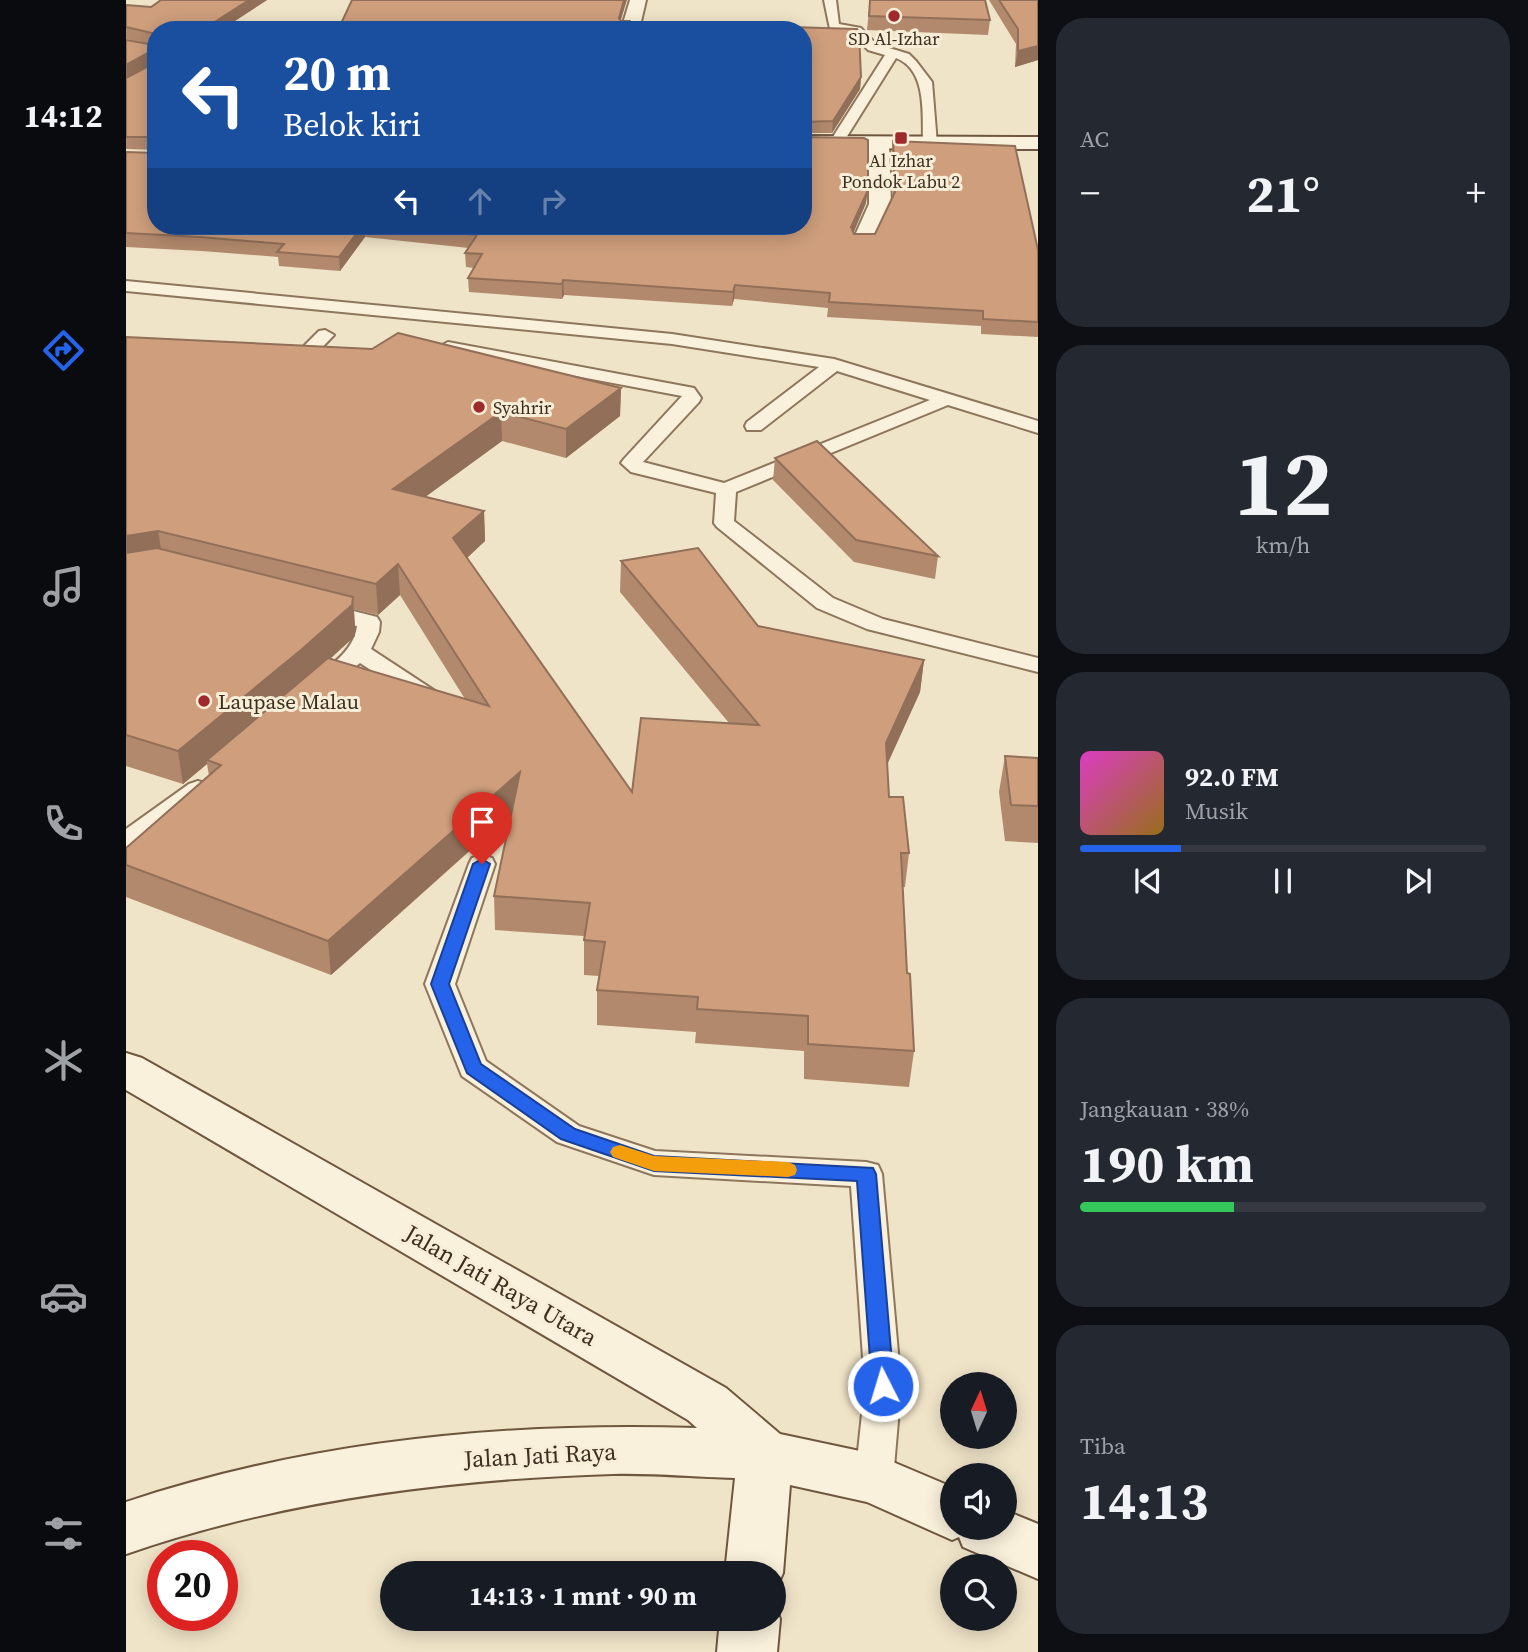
<!DOCTYPE html>
<html lang="id">
<meta charset="utf-8">
<style>
:root{--surface:#171b24;--page:#242831;--text:#f1f3f6;--muted:#9ea1a6;--line:#363941;--accent:#2563eb}
body{margin:0;font-family:"Source Serif 4",serif;background:var(--page);color:var(--text);height:100vh;display:flex;flex-direction:column;font-size:26px;white-space:nowrap}
*{box-sizing:border-box;margin:0}
p{font-size:23px;color:var(--muted)}
.icon{flex:none;width:38px;height:38px;fill:none;stroke:currentColor;stroke-width:2;stroke-linecap:round;stroke-linejoin:round}
.map{position:relative;flex:1;overflow:hidden}
.details{display:flex;flex-direction:column;gap:18px;padding:18px;background:#0d0f14;width:490px}
.details>*{flex:none}
.guide{position:absolute;left:21px;top:21px;width:665px;height:214px;border-radius:28px;box-shadow:0 4px 18px #0003;background:#1a4fa0;color:#fff;overflow:hidden}
.needle{width:46px;rotate:4deg}
.tools{position:absolute;left:814px;top:1372px;display:grid;gap:14px}
.tools a{display:grid;place-items:center;width:77px;height:77px;border-radius:50%;background:var(--surface);box-shadow:0 4px 18px #0003;font-size:35px}
.speed{position:absolute;left:21px;top:1540px;display:flex;gap:14px;font-size:35px;font-weight:700;text-align:center}
.speed>*{display:grid;place-content:center;width:91px;height:91px;border-radius:50%;background:var(--surface);box-shadow:0 4px 18px #0003;line-height:1}
.speed .limit{border:10px solid #d22;background:#fff;color:#111}
.pin{position:absolute;display:grid;place-items:center;width:60px;height:60px;color:#fff;margin:-72px -30px;border-radius:50% 50% 50% 0;rotate:-45deg;box-shadow:0 0 7px #0007}
.pin .icon{rotate:45deg}
.me{position:absolute;width:77px;margin:-38px;rotate:355deg;stroke-linejoin:round;filter:drop-shadow(0 0 5px #0008)}
.turn{display:flex;align-items:center;gap:24px;height:147px;padding:0 21px;font-size:32px}
.turn .icon{width:91px;height:91px;stroke-width:2.5}
.turn b{display:block;font-size:49px;line-height:60px}
.lanes{display:flex;align-items:center;height:66px;padding:0 21px;background:#0003;justify-content:center;gap:35px;direction:ltr}
.lanes .off{opacity:.35}
.big{font-size:52px;font-weight:700;line-height:1.1}
.details .card{flex:1;display:flex;flex-direction:column;justify-content:center;gap:10px;min-width:0;padding:0 24px;border-radius:28px;background:var(--page)}
.details .dial{align-items:center;gap:0}
.dial b{font-size:91px;line-height:1}
.song{display:flex;align-items:center;gap:21px}
.cover{width:84px;height:84px;border-radius:10px;background:linear-gradient(135deg,hsl(310 70% 55%),hsl(40 70% 35%))}
.played{height:7px;border-radius:4px;background:linear-gradient(90deg,var(--accent) 25%,var(--line) 25%)}
.keys{display:flex;justify-content:space-around;direction:ltr}
.heat{display:flex;justify-content:space-between;align-items:center;font-size:38px;direction:ltr}
.charge{height:10px;border-radius:5px;background:linear-gradient(90deg,#34c759 38%,var(--line) 0)}
.trip{position:absolute;left:254px;top:1561px;width:406px;height:70px;border-radius:35px;background:var(--surface);box-shadow:0 4px 18px #0003;font-weight:700;line-height:70px;text-align:center}
main{display:flex;flex:1;min-height:0}
.tabs{display:flex;flex-direction:column;width:126px;justify-content:space-around;align-items:center;background:#090b0e;color:var(--muted)}
.tabs .icon{width:49px;height:49px}
.tabs .on{color:var(--accent)}
.tabs b{font-size:32px;color:var(--text)}
.map>svg:first-child{display:block}
.lines{fill:none;stroke-linecap:round;stroke-linejoin:round}
.lane-casing{stroke:#8d765c;stroke-width:4}
.street-casing{stroke:#8d765c;stroke-width:4}
.secondary-casing{stroke:#6f573f;stroke-width:4}
.lane{fill:#faf1dc;fill-rule:evenodd}
.street{fill:#faf1dc;fill-rule:evenodd}
.secondary{fill:#faf1dc;fill-rule:evenodd}
.wall{fill:#b2896c;fill-rule:evenodd}
.shaded-wall{fill:#916f58}
.building{fill:#cf9f7d;stroke:#916f58;stroke-width:2}
.route{fill:#2563eb;stroke:#184099;stroke-width:2}
.slow{fill:#f59e0b}
.poi-dot{fill:#9e2a2b;stroke:#f7eed8;stroke-width:2.5}
.labels{text-anchor:middle;dominant-baseline:central;stroke-width:6;stroke-linejoin:round;paint-order:stroke}
.far-poi-label{font-size:18px;fill:#3d2e20;stroke:#f7eed8}
.poi-label{font-size:21px;fill:#3d2e20;stroke:#f7eed8;text-anchor:start}
.near-street-label{font-size:24px;fill:#3d2e20;stroke:#f7eed8}
</style>
<main>
<nav class="tabs">
<b>14:12</b>
<svg class="icon on" aria-label="directions" viewBox="0 0 24 24"><path d="M12 3l9 9-9 9-9-9zM9 14v-3h6M13 9l2 2-2 2"/></svg>
<svg class="icon" aria-label="music" viewBox="0 0 24 24"><path d="M9 18V5l10-2v13"/><circle cx="6" cy="18" r="3"/><circle cx="16" cy="16" r="3"/></svg>
<svg class="icon" aria-label="phone" viewBox="0 0 24 24"><path d="M5 4h4l2 5-3 2q2 4 5 5l2-3 5 2v4C11 20 4 13 5 4z"/></svg>
<svg class="icon" aria-label="climate" viewBox="0 0 24 24"><path d="M12 3v18M4 7l16 10M4 17L20 7"/></svg>
<svg class="icon" aria-label="car" viewBox="0 0 24 24"><path d="M5 17H2v-5l4-1 3-4h7l3 4 3 1v5h-3M9 17h6M6 11h13"/><circle cx="7" cy="17" r="2"/><circle cx="17" cy="17" r="2"/></svg>
<svg class="icon" aria-label="filters" viewBox="0 0 24 24"><path d="M4 7h16M4 17h16"/><circle cx="9" cy="7" r="2"/><circle cx="15" cy="17" r="2"/></svg>
</nav>
<div class="map">
<svg width="912" height="1652" viewBox="0 0 912 1652">
<rect width="100%" height="100%" fill="#f0e4c8"/>
<g class="lines">
<g class="lane-casing">
<g id="lane">
<path d="M698,0H710L713,24L735,28L750,44L783,54L790,61L806,82L811,144L809,147H799L797,144C796,117 802,70 770,58L715,146H705L703,143L759,55L742,50L727,34L704,29Z"/>
<polygon points="0,281 546,334 708,359 912,421 912,433 822,405 610,492 608,521 707,598 757,619 912,658 912,672 741,629 691,608 591,527 588,523 590,493 505,472 495,463 498,459 556,396 322,352 313,347 322,342 568,388 575,398 573,402 517,462 598,483 804,400 711,371 635,430 621,430 619,426 621,422 693,367 546,344 0,291"/>
<polygon points="199,330 208,335 179,365 153,365 150,361 153,357 168,356 193,331"/>
<path d="M196,603L251,617L254,622L253,632L245,649L312,693L316,698L312,703L304,705L296,703L234,663L199,692H183L179,687L183,682C202,667 228,652 231,626L188,615L185,610L188,605Z"/>
<polygon points="72,781 81,784 85,789 81,794 9,848 0,850 0,829 63,784"/>
<polygon points="356,855 366,858 369,864 329,984 360,1061 453,1126 529,1151 740,1162 752,1165 756,1174 775,1386 767,1479 761,1491 748,1496 735,1491 729,1479 739,1386 725,1186 528,1175 431,1142 336,1076 299,984 343,864 346,858"/>
</g>
</g>
<g class="street-casing">
<g id="street">
<polygon points="504,0 520,0 513,30 495,30"/>
<polygon points="753,137 760,139 763,143 765,204 748,242 745,247 729,247 726,242 743,204 743,143 746,139"/>
</g>
</g>
<g class="secondary-casing">
<g id="secondary">
<polygon points="677,136 912,137 912,149 677,148"/>
<path d="M0,1053L16,1058L600,1388L654,1434L748,1454L826,1487V1528H878V1510L912,1524V1579L837,1547L833,1537L826,1540L741,1502L664,1485L657,1573L648,1593V1573H599L609,1478C568,1477 527,1473 487,1474C323,1479 155,1500 0,1554V1502C183,1441 379,1422 571,1428L562,1420L0,1090Z"/>
<polygon points="648,1604 654,1619 651,1652 591,1652 594,1619 648,1619"/>
</g>
</g>
<use href="#lane" class="lane"/>
<use href="#street" class="street"/>
<use href="#secondary" class="secondary"/>
</g>
<g class="wall">
<polygon points="35,0 141,0 95,30 30,30 30,62 5,75 30,62 30,150 0,149 0,40 28,45 0,39 0,5 25,7"/>
<polygon points="744,0 864,20 862,35 741,30"/>
<polygon points="863,0 912,0 912,60 889,67 890,44"/>
<polygon points="677,30 735,77 734,89 706,133 677,133"/>
<polygon points="767,141 912,250 912,337 855,334 855,326 701,317 702,308 608,299 606,306 438,295 436,299 343,292 342,278 348,268 340,267 339,253 343,248 239,237 214,271 153,266 152,257 76,251 0,247 0,152 30,226 309,226 308,228 323,228 740,203 727,233 728,234 749,234 767,195 766,154"/>
<path d="M0,337L495,388L494,416L440,458L376,441L299,497L358,511L359,541L341,558L506,792L603,723L494,592L495,561L632,626L798,660L794,692L761,764L763,797L783,853L779,887H777L781,973L788,1051L783,1087L678,1079V1051L569,1043L570,1032L471,1025V990L473,976L458,975V936L369,930L368,896L385,814L205,975L0,897V848L83,776L81,764L57,784L0,766ZM274,595L339,699L204,658L229,636V628L228,609L252,615Z"/>
<polygon points="649,458 812,556 809,579 728,562 647,480"/>
<polygon points="879,756 912,758 912,843 879,841 873,792"/>
</g>
<g class="shaded-wall">
<polygon points="123,0 141,0 95,30 76,30"/>
<polygon points="498,0 501,0 492,29 493,18"/>
<polygon points="503,21 503,30 496,30"/>
<polygon points="912,46 912,60 889,67 892,51"/>
<polygon points="27,50 29,62 0,78 0,65"/>
<polygon points="735,77 734,89 706,133 707,121"/>
<polygon points="742,190 740,203 724,241 725,227"/>
<polygon points="236,226 239,226 239,237 214,271 213,257"/>
<polygon points="437,280 438,295 436,299 436,284"/>
<polygon points="609,285 608,299 606,306 607,292"/>
<polygon points="495,388 494,416 440,458 440,429"/>
<polygon points="375,412 376,441 269,519 267,489"/>
<polygon points="358,511 359,541 329,569 327,538"/>
<polygon points="32,531 37,561 0,567 0,536"/>
<polygon points="272,564 274,595 252,615 250,584"/>
<polygon points="227,597 229,628 229,636 179,682 81,760 81,764 57,784 52,751"/>
<polygon points="798,660 794,692 756,776 760,743"/>
<polygon points="394,772 394,805 205,975 202,941"/>
</g>
<g class="building">
<polygon points="35,0 123,0 76,30 30,30 30,34 0,27 0,5 25,7"/>
<polygon points="226,0 498,0 493,18 495,21 503,21 496,30 212,30"/>
<polygon points="744,0 859,0 864,20 743,16"/>
<polygon points="873,0 912,0 912,46 892,51 892,29"/>
<polygon points="664,27 731,29 733,32 735,77 707,121 677,122 677,30 664,30"/>
<polygon points="0,40 28,45 30,44 30,51 27,50 0,65"/>
<polygon points="30,62 30,137 0,137 0,78"/>
<polygon points="677,137 738,138 742,140 742,190 725,227 728,234 749,234 769,192 767,141 889,146 912,250 912,322 857,319 857,311 703,302 704,293 609,285 607,292 437,280 436,284 342,278 356,254 339,253 351,235 263,226 306,226 307,228 323,228 325,226 677,226"/>
<polygon points="0,152 30,153 30,226 236,226 213,257 151,252 158,244 74,237 0,233"/>
<polygon points="272,333 495,388 440,429 375,412 267,489 358,511 327,538 506,792 515,718 633,725 495,561 572,548 632,626 798,660 760,743 763,797 777,797 783,853 775,853 781,973 784,974 788,1051 682,1044 682,1016 571,1009 572,997 471,990 479,942 458,940 464,903 368,896 394,772 202,941 0,865 0,848 95,765 81,760 202,658 363,706 272,564 250,584 32,531 0,536 0,337 246,349"/>
<polygon points="691,441 812,556 730,540 649,458"/>
<polygon points="31,548 227,597 226,605 175,650 52,751 0,735 0,553"/>
<polygon points="879,756 912,758 912,806 885,805"/>
</g>
<polygon class="route" points="356,859 364,864 323,984 355,1064 449,1129 528,1156 747,1168 750,1174 768,1386 765,1393 757,1395 749,1393 746,1386 731,1181 528,1171 435,1139 341,1073 305,984 347,864"/>
<polygon class="slow" points="494,1145 528,1156 662,1162 669,1165 671,1170 669,1175 662,1177 528,1171 487,1157 484,1152 487,1147"/>
<g class="poi-dot">
<circle cx="768" cy="16" r="7"/>
<rect x="768" y="131" width="14" height="14" rx="3.5"/>
<circle cx="353" cy="407" r="7"/>
<circle cx="78" cy="701" r="7"/>
</g>
<g class="labels">
<g class="far-poi-label">
<text x="768" y="38">SD Al-Izhar</text>
<text x="775" y="160">Al Izhar<tspan x="775" dy="21">Pondok Labu 2</tspan></text>
<text x="367" y="407" text-anchor="start">Syahrir</text>
</g>
<g class="poi-label">
<text x="92" y="701">Laupase Malau</text>
</g>
<g class="near-street-label">
<text transform="translate(375 1285) rotate(30)">Jalan Jati Raya Utara</text>
<text transform="translate(414 1455) rotate(-3)">Jalan Jati Raya</text>
</g>
</g>
</svg>
<div class="tools">
<a><svg class="needle" viewBox="-14 -14 28 28"><path d="M0-13l5 13h-10z" fill="#e53935"/><path d="M0 13l5-13h-10z" fill="#9ea1a6"/></svg></a>
<a><svg class="icon" aria-label="sound" viewBox="0 0 24 24"><path d="M4 9h4l5-4v14l-5-4H4zM17 9q2 3 0 6"/></svg></a>
<a><svg class="icon" aria-label="search" viewBox="0 0 24 24"><circle cx="10" cy="10" r="6"/><path d="M15 15l6 6"/></svg></a>
</div>
<div class="speed"><div class="limit">20</div></div>
<div class="pin" style="left:356px;top:864px;background:#d93025"><svg class="icon" aria-label="arrive" viewBox="0 0 24 24"><path d="M6 21V4h12l-3 4 3 4H6"/></svg></div>
<svg class="me" style="left:757px;top:1386px" viewBox="-20 -20 40 40"><circle r="17" fill="#2563eb" stroke="#fff" stroke-width="3"/><path d="M0-11L8 9 0 5-8 9z" fill="#fff"/></svg>
<div class="trip">14:13 · 1 mnt · 90 m</div>
<div class="guide">
<div class="turn"><svg class="icon" aria-label="left" viewBox="0 0 24 24"><path d="M17 20v-9H6M10 6l-5 5 5 5"/></svg><div><b>20 m</b>Belok kiri</div></div>
<div class="lanes"><svg class="icon" aria-label="left" viewBox="0 0 24 24"><path d="M17 20v-9H6M10 6l-5 5 5 5"/></svg><svg class="icon off" aria-label="ahead" viewBox="0 0 24 24"><path d="M12 20V5M6 11l6-6 6 6"/></svg><svg class="icon off" aria-label="right" viewBox="0 0 24 24"><path d="M7 20v-9h11M14 6l5 5-5 5"/></svg></div>
</div>
</div>
<section class="details">
<div class="card"><p>AC</p>
<div class="heat"><a>−</a><b class="big">21°</b><a>+</a></div>
</div>
<div class="card dial"><b>12</b><p>km/h</p></div>
<div class="card">
<div class="song"><i class="cover"></i><div><b>92.0 FM</b><p>Musik</p></div></div>
<div class="played"></div>
<div class="keys"><svg class="icon" aria-label="previous" viewBox="0 0 24 24"><path d="M18 5L8 12l10 7zM5 5v14"/></svg><svg class="icon" aria-label="pause" viewBox="0 0 24 24"><path d="M8 5v14M16 5v14"/></svg><svg class="icon" aria-label="next" viewBox="0 0 24 24"><path d="M6 5l10 7-10 7zM19 5v14"/></svg></div>
</div>
<div class="card"><p>Jangkauan · 38%</p><b class="big">190 km</b><div class="charge"></div></div>
<div class="card"><p>Tiba</p><b class="big">14:13</b></div>
</section>
</main>
